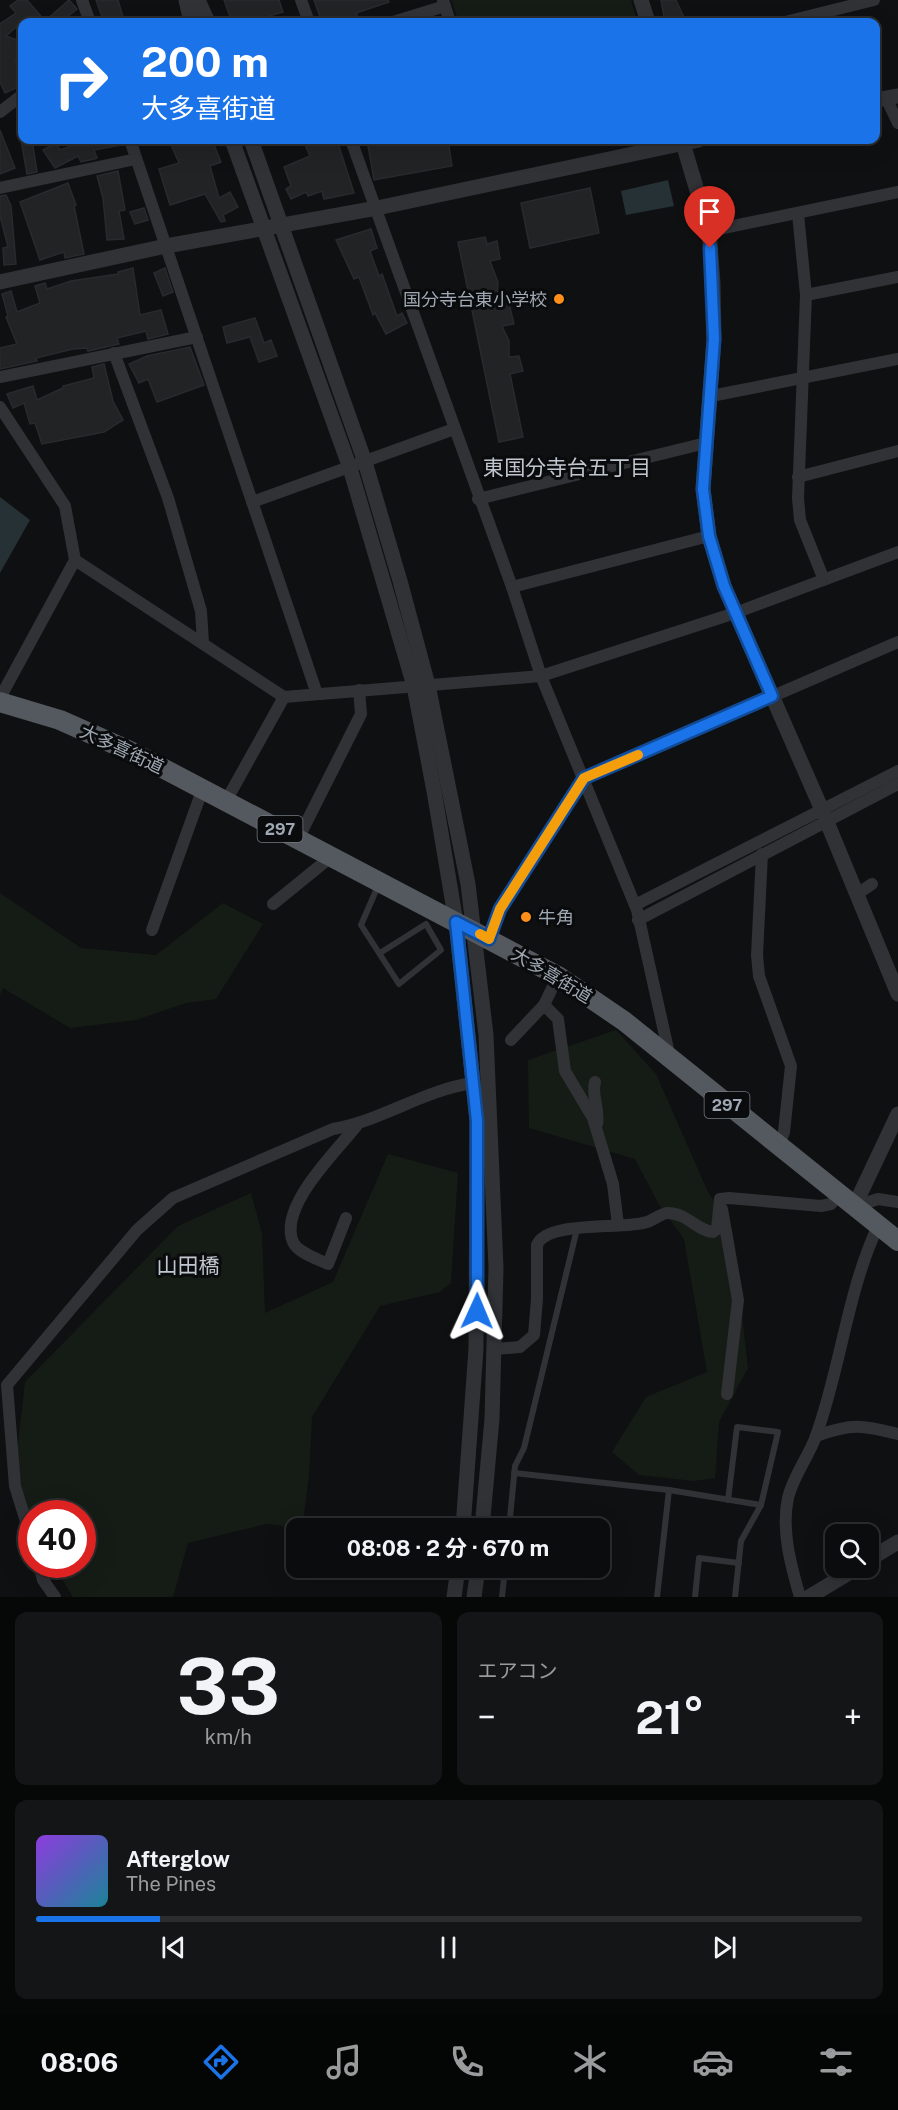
<!DOCTYPE html>
<html lang="ja">
<meta charset="utf-8">
<style>
:root{--surface:#0b0c0d;--page:#141516;--text:#f1f3f6;--muted:#9a9b9d;--line:#2b2c2e;--accent:#1a73e8}
body{margin:0;font-family:"Public Sans","Noto Sans JP",sans-serif;background:var(--page);color:var(--text);height:100vh;display:flex;flex-direction:column;font-size:22px;white-space:nowrap}
*{box-sizing:border-box;margin:0}
p{font-size:20px;color:var(--muted)}
.icon{flex:none;width:33px;height:33px;fill:none;stroke:currentColor;stroke-width:2;stroke-linecap:round;stroke-linejoin:round}
.map{position:relative;height:1597px;overflow:hidden}
.panel{display:flex;flex-direction:column;gap:15px;padding:15px;background:#060707;flex:1}
.panel>*{flex:none}
.hud{position:absolute;left:18px;top:18px;width:862px;height:126px;border-radius:12px;box-shadow:0 6px 24px #0002,0 0 0 2px var(--line);background:#1a73e8;color:#fff;overflow:hidden}
.buttons{position:absolute;left:825px;top:1524px;display:grid;gap:12px}
.buttons a{display:grid;place-items:center;width:54px;height:54px;border-radius:12px;background:var(--surface);box-shadow:0 6px 24px #0002,0 0 0 2px var(--line);font-size:30px}
.speed{position:absolute;left:18px;top:1500px;display:flex;gap:12px;font-size:30px;font-weight:700;text-align:center}
.speed>*{display:grid;place-content:center;width:78px;height:78px;border-radius:50%;background:var(--surface);box-shadow:0 6px 24px #0002,0 0 0 2px var(--line);line-height:1}
.speed .limit{border:9px solid #d22;background:#fff;color:#111}
.pin{position:absolute;display:grid;place-items:center;width:51px;height:51px;color:#fff;margin:-62px -26px;border-radius:50% 50% 50% 0;rotate:-45deg;box-shadow:0 0 6px #0007}
.pin .icon{rotate:45deg}
.me{position:absolute;width:66px;margin:-33px;rotate:1deg;stroke-linejoin:round;filter:drop-shadow(0 0 4px #0008)}
.turn{display:flex;align-items:center;gap:21px;height:126px;padding:0 24px;font-size:27px}
.turn .icon{width:78px;height:78px;stroke-width:2.5}
.turn b{display:block;font-size:42px;line-height:51px}
.big{font-size:45px;font-weight:700;line-height:1.1}
.panel .tile{flex:1;display:flex;flex-direction:column;justify-content:center;gap:9px;min-width:0;padding:0 21px;border-radius:12px;background:var(--page)}
.panel .dial{align-items:center;gap:0}
.dial b{font-size:78px;line-height:1}
.song{display:flex;align-items:center;gap:18px}
.cover{width:72px;height:72px;border-radius:9px;background:linear-gradient(135deg,hsl(270 70% 55%),hsl(190 70% 35%))}
.played{height:6px;border-radius:3px;background:linear-gradient(90deg,var(--accent) 15%,var(--line) 15%)}
.keys{display:flex;justify-content:space-around;direction:ltr}
.heat{display:flex;justify-content:space-between;align-items:center;font-size:33px;direction:ltr}
.panel .tiles{flex:1;display:grid;gap:15px;grid-template-columns:1fr 1fr}
.tile:last-child{grid-column:span 2}
.trip{position:absolute;left:286px;top:1518px;width:324px;height:60px;border-radius:12px;background:var(--surface);box-shadow:0 6px 24px #0002,0 0 0 2px var(--line);font-weight:700;line-height:60px;text-align:center}
.tab-bar{display:flex;height:96px;justify-content:space-around;align-items:center;background:#040505;color:var(--muted)}
.tab-bar .icon{width:42px;height:42px}
.tab-bar .active{color:var(--accent)}
.tab-bar b{font-size:27px;color:var(--text)}
.map>svg:first-child{display:block}
.green{fill:#151c15}
.water{fill:#253135}
.building{fill:#222325;stroke:#292a2d;stroke-width:1.5}
.lines{fill:none;stroke-linecap:round;stroke-linejoin:round}
.service{stroke:#303236;stroke-width:6}
.minor{stroke:#303236;stroke-width:12}
.tertiary{stroke:#303236;stroke-width:15}
.trunk{stroke:#54585f;stroke-width:20}
.route-casing{stroke:#114b97;stroke-width:15}
.route{stroke:#1a73e8;stroke-width:10}
.slow{stroke:#f59e0b;stroke-width:10}
.poi-dot{fill:#ff8f19;stroke:#0a0b0c;stroke-width:2}
.labels{text-anchor:middle;dominant-baseline:central;stroke-width:6;stroke-linejoin:round;paint-order:stroke}
.shield{fill:#0a0b0c;stroke:#727981;stroke-width:1.5}
.shield-label{font-size:16px;font-weight:bold;fill:#9fa8b3}
.poi-label{font-size:18px;fill:#9fa8b3;stroke:#0a0b0c;text-anchor:end}
.street-label{font-size:18px;fill:#9fa8b3;stroke:#0a0b0c}
.quarter-label{font-size:21px;fill:#c0c6cf;stroke:#0a0b0c}
</style>
<div class="map">
<svg width="898" height="1597" viewBox="0 0 898 1597">
<rect width="100%" height="100%" fill="#0f1011"/>
<g class="green">
<polygon points="451,0 631,0 637,22 459,22"/>
<polygon points="0,893 81,948 156,955 223,903 263,924 216,999 186,1003 136,1020 70,1028 3,988 0,995"/>
<polygon points="616,1030 656,1074 708,1192 732,1228 748,1368 719,1422 715,1478 694,1481 639,1475 612,1452 646,1397 707,1372 684,1239 658,1203 635,1159 529,1128 528,1060"/>
<polygon points="388,1154 458,1173 451,1283 440,1292 380,1306 312,1417 309,1476 302,1528 266,1524 188,1543 173,1597 73,1597 53,1565 82,1564 82,1514 32,1514 31,1523 13,1488 25,1382 178,1226 251,1193 262,1233 265,1313 333,1282"/>
</g>
<g class="water">
<polygon points="668,180 674,206 626,215 621,191"/>
<polygon points="0,497 30,520 0,573"/>
</g>
<g class="building">
<polygon points="18,0 27,0 45,21 69,0 77,9 61,22 22,22 6,36 22,42 15,62 22,61 22,85 5,93 0,82 0,24 16,13 10,6"/>
<polygon points="96,0 118,0 124,20 119,22 104,22"/>
<polygon points="224,0 279,0 283,12 249,22 232,22"/>
<polygon points="314,0 388,0 389,2 356,13 359,20 352,22 322,22"/>
<polygon points="661,0 676,0 686,22 665,22"/>
<polygon points="0,130 15,168 0,174"/>
<polygon points="21,140 32,140 37,172 27,174"/>
<polygon points="88,140 121,140 122,145 94,150 97,158 94,159 81,162 78,156 55,168 43,150 56,143 60,150"/>
<polygon points="169,140 212,140 221,162 210,166 219,198 230,192 238,207 223,215 225,221 221,222 205,194 170,205 159,169 179,163"/>
<polygon points="303,140 337,140 354,193 324,199 322,191 308,196 306,192 291,199 286,189 291,186 284,167 310,156"/>
<polygon points="367,140 448,140 452,166 374,180"/>
<polygon points="118,171 125,210 119,211 124,239 107,240 103,198 97,176"/>
<polygon points="68,183 76,205 74,206 84,254 65,258 64,252 40,260 20,202"/>
<polygon points="590,188 599,233 530,248 521,203"/>
<polygon points="6,195 11,206 16,264 4,265 3,248 8,247 0,216 0,196"/>
<polygon points="144,208 148,220 135,224 130,212"/>
<polygon points="371,229 377,248 370,251 379,276 382,274 397,316 402,313 407,323 386,334 375,313 373,315 359,277 354,279 336,240"/>
<polygon points="485,237 487,244 497,241 500,259 490,261 498,282 497,301 508,299 514,324 502,326 509,341 509,357 519,356 523,371 510,374 523,437 499,442 458,242"/>
<polygon points="133,268 140,315 161,310 168,334 148,339 146,331 117,338 119,344 88,351 87,348 73,349 36,358 37,361 0,369 0,348 17,344 6,317 8,316 2,294 11,291 17,312 40,303 35,286 45,283 47,289 71,281 118,274 118,272"/>
<polygon points="165,268 173,292 163,296 154,273"/>
<polygon points="255,318 264,343 271,340 277,356 259,362 250,337 227,343 223,327"/>
<polygon points="190,347 204,385 157,402 148,379 139,383 129,364 147,356"/>
<polygon points="104,364 113,401 123,420 104,432 42,444 35,423 30,424 24,403 13,408 7,394 33,386 37,400 63,388 63,386 94,378 92,367"/>
</g>
<g class="lines">
<g class="service">
<polyline points="378,886 361,925 399,984 441,950 426,924 380,953"/>
<polyline points="514,1473 669,1490 761,1505"/>
<polyline points="728,1500 737,1427 778,1432 761,1505 741,1541 735,1597"/>
<polyline points="509,1528 515,1466 524,1448 577,1229"/>
<polyline points="502,1597 505,1568"/>
<polyline points="657,1597 669,1490"/>
<polyline points="695,1597 699,1558 739,1563"/>
</g>
<g class="minor">
<polyline points="82,0 90,22"/>
<polyline points="301,0 309,22"/>
<polyline points="443,0 450,22"/>
<polyline points="393,22 445,6"/>
<polyline points="785,22 874,0"/>
<polyline points="886,98 898,123"/>
<polyline points="0,112 22,95"/>
<polyline points="130,140 317,694"/>
<polyline points="351,140 512,587 541,676 637,910 670,1058"/>
<polyline points="0,188 136,159"/>
<polyline points="798,214 806,295 798,498 800,520 824,580"/>
<polyline points="709,231 898,192"/>
<polyline points="806,295 898,277"/>
<polyline points="114,353 168,498 201,611 203,643"/>
<polyline points="0,377 197,337"/>
<polyline points="711,396 898,359"/>
<polyline points="0,407 65,506 75,560 0,698"/>
<polyline points="798,477 898,451"/>
<polyline points="478,499 706,443"/>
<polyline points="252,502 454,429"/>
<polyline points="75,560 284,697 541,676 735,613 898,552"/>
<polyline points="512,587 709,536"/>
<polyline points="226,801 284,697"/>
<polyline points="298,839 361,714 359,690"/>
<polyline points="762,854 757,955 759,976 791,1066 784,1132 779,1145"/>
<polyline points="857,894 872,884"/>
<polyline points="273,904 332,856"/>
<polyline points="635,905 898,771"/>
<polyline points="638,920 898,784"/>
<polyline points="152,930 203,788"/>
<polyline points="489,939 500,909 584,778 898,642"/>
<polyline points="544,1005 558,1019 565,1071 593,1118 613,1184 618,1225"/>
<polyline points="511,1040 544,1005 558,976"/>
<path d="M595,1082C591,1094 600,1110 597,1124"/>
<polyline points="854,1207 878,1199 898,1202"/>
<polyline points="722,1209 738,1300 727,1394"/>
<path d="M346,1218L328,1264C318,1259 298,1253 293,1242C278,1206 337,1151 357,1125"/>
<path d="M495,1349L520,1347L534,1335L537,1299V1245C547,1220 623,1230 647,1222C654,1220 661,1213 668,1213C687,1213 697,1231 713,1232L717,1229L720,1199L729,1198L821,1206L831,1204L839,1195"/>
<path d="M816,1436C852,1423 862,1425 898,1434"/>
<path d="M32,1541L15,1486L7,1385L137,1230L173,1198L333,1129C382,1121 423,1090 473,1083"/>
<polyline points="39,1564 43,1580 55,1597"/>
<path d="M800,1597C791,1566 781,1530 788,1498C793,1476 809,1456 816,1436C841,1367 847,1292 878,1226"/>
</g>
<g class="tertiary">
<polyline points="186,0 191,22"/>
<polyline points="198,0 208,22"/>
<polyline points="641,0 648,22"/>
<polyline points="876,100 898,96"/>
<polyline points="232,140 350,468 414,686 434,791 456,922 477,1121 476,1349 463,1528"/>
<polyline points="251,140 365,462 400,581 428,685 468,884 486,1035 496,1268 492,1419 482,1528"/>
<polyline points="682,140 709,231 713,283 714,339 703,489 709,536 724,586 822,810 898,994"/>
<polyline points="0,282 166,246 377,208 699,140"/>
<polyline points="854,1207 898,1114"/>
<polyline points="868,1560 898,1542"/>
<polyline points="454,1597 458,1568"/>
<polyline points="474,1597 478,1568"/>
<polyline points="809,1597 857,1568"/>
</g>
<polyline class="trunk" points="0,702 60,720 132,752 558,976 624,1021 898,1241"/>
</g>
<g class="lines">
<g class="route-casing">
<polyline id="route" points="477,1311 477,1121 456,922 489,939 500,909 584,778 772,696 724,586 709,536 703,489 714,339 710,248"/>
</g>
<use href="#route" class="route"/>
<polyline class="slow" points="480,934 489,939 500,909 584,778 638,755"/>
</g>
<g class="poi-dot">
<circle cx="559" cy="299" r="6"/>
<circle cx="526" cy="917" r="6"/>
</g>
<g class="labels">
<g class="shield">
<rect x="257.5" y="816" width="45" height="26" rx="4.5"/>
<rect x="704.5" y="1092" width="45" height="26" rx="4.5"/>
</g>
<g class="shield-label">
<text x="280" y="829">297</text>
<text x="727" y="1105">297</text>
</g>
<g class="poi-label">
<text x="547" y="299">国分寺台東小学校</text>
<text x="538" y="917" text-anchor="start">牛角</text>
</g>
<g class="street-label">
<text transform="translate(122 749) rotate(25)">大多喜街道</text>
<text transform="translate(552 975) rotate(31)">大多喜街道</text>
</g>
<g class="quarter-label">
<text x="567" y="467">東国分寺台五丁目</text>
<text x="188" y="1265">山田橋</text>
</g>
</g>
</svg>
<div class="buttons">
<a><svg class="icon" aria-label="search" viewBox="0 0 24 24"><circle cx="10" cy="10" r="6"/><path d="M15 15l6 6"/></svg></a>
</div>
<div class="speed"><div class="limit">40</div></div>
<div class="pin" style="left:710px;top:248px;background:#d93025"><svg class="icon" aria-label="arrive" viewBox="0 0 24 24"><path d="M6 21V4h12l-3 4 3 4H6"/></svg></div>
<svg class="me" style="left:477px;top:1311px" viewBox="-20 -20 40 40"><path d="M0-17L14 15 0 8-14 15z" fill="#1a73e8" stroke="#fff" stroke-width="4"/></svg>
<div class="trip">08:08 · 2 分 · 670 m</div>
<div class="hud">
<div class="turn"><svg class="icon" aria-label="right" viewBox="0 0 24 24"><path d="M7 20v-9h11M14 6l5 5-5 5"/></svg><div><b>200 m</b>大多喜街道</div></div>
</div>
</div>
<section class="panel">
<div class="tiles">
<div class="tile dial"><b>33</b><p>km/h</p></div>
<div class="tile"><p>エアコン</p>
<div class="heat"><a>−</a><b class="big">21°</b><a>+</a></div>
</div>
<div class="tile">
<div class="song"><i class="cover"></i><div><b>Afterglow</b><p>The Pines</p></div></div>
<div class="played"></div>
<div class="keys"><svg class="icon" aria-label="previous" viewBox="0 0 24 24"><path d="M18 5L8 12l10 7zM5 5v14"/></svg><svg class="icon" aria-label="pause" viewBox="0 0 24 24"><path d="M8 5v14M16 5v14"/></svg><svg class="icon" aria-label="next" viewBox="0 0 24 24"><path d="M6 5l10 7-10 7zM19 5v14"/></svg></div>
</div>
</div>
</section>
<nav class="tab-bar">
<b>08:06</b>
<svg class="icon active" aria-label="directions" viewBox="0 0 24 24"><path d="M12 3l9 9-9 9-9-9zM9 14v-3h6M13 9l2 2-2 2"/></svg>
<svg class="icon" aria-label="music" viewBox="0 0 24 24"><path d="M9 18V5l10-2v13"/><circle cx="6" cy="18" r="3"/><circle cx="16" cy="16" r="3"/></svg>
<svg class="icon" aria-label="phone" viewBox="0 0 24 24"><path d="M5 4h4l2 5-3 2q2 4 5 5l2-3 5 2v4C11 20 4 13 5 4z"/></svg>
<svg class="icon" aria-label="climate" viewBox="0 0 24 24"><path d="M12 3v18M4 7l16 10M4 17L20 7"/></svg>
<svg class="icon" aria-label="car" viewBox="0 0 24 24"><path d="M5 17H2v-5l4-1 3-4h7l3 4 3 1v5h-3M9 17h6M6 11h13"/><circle cx="7" cy="17" r="2"/><circle cx="17" cy="17" r="2"/></svg>
<svg class="icon" aria-label="filters" viewBox="0 0 24 24"><path d="M4 7h16M4 17h16"/><circle cx="9" cy="7" r="2"/><circle cx="15" cy="17" r="2"/></svg>
</nav>
